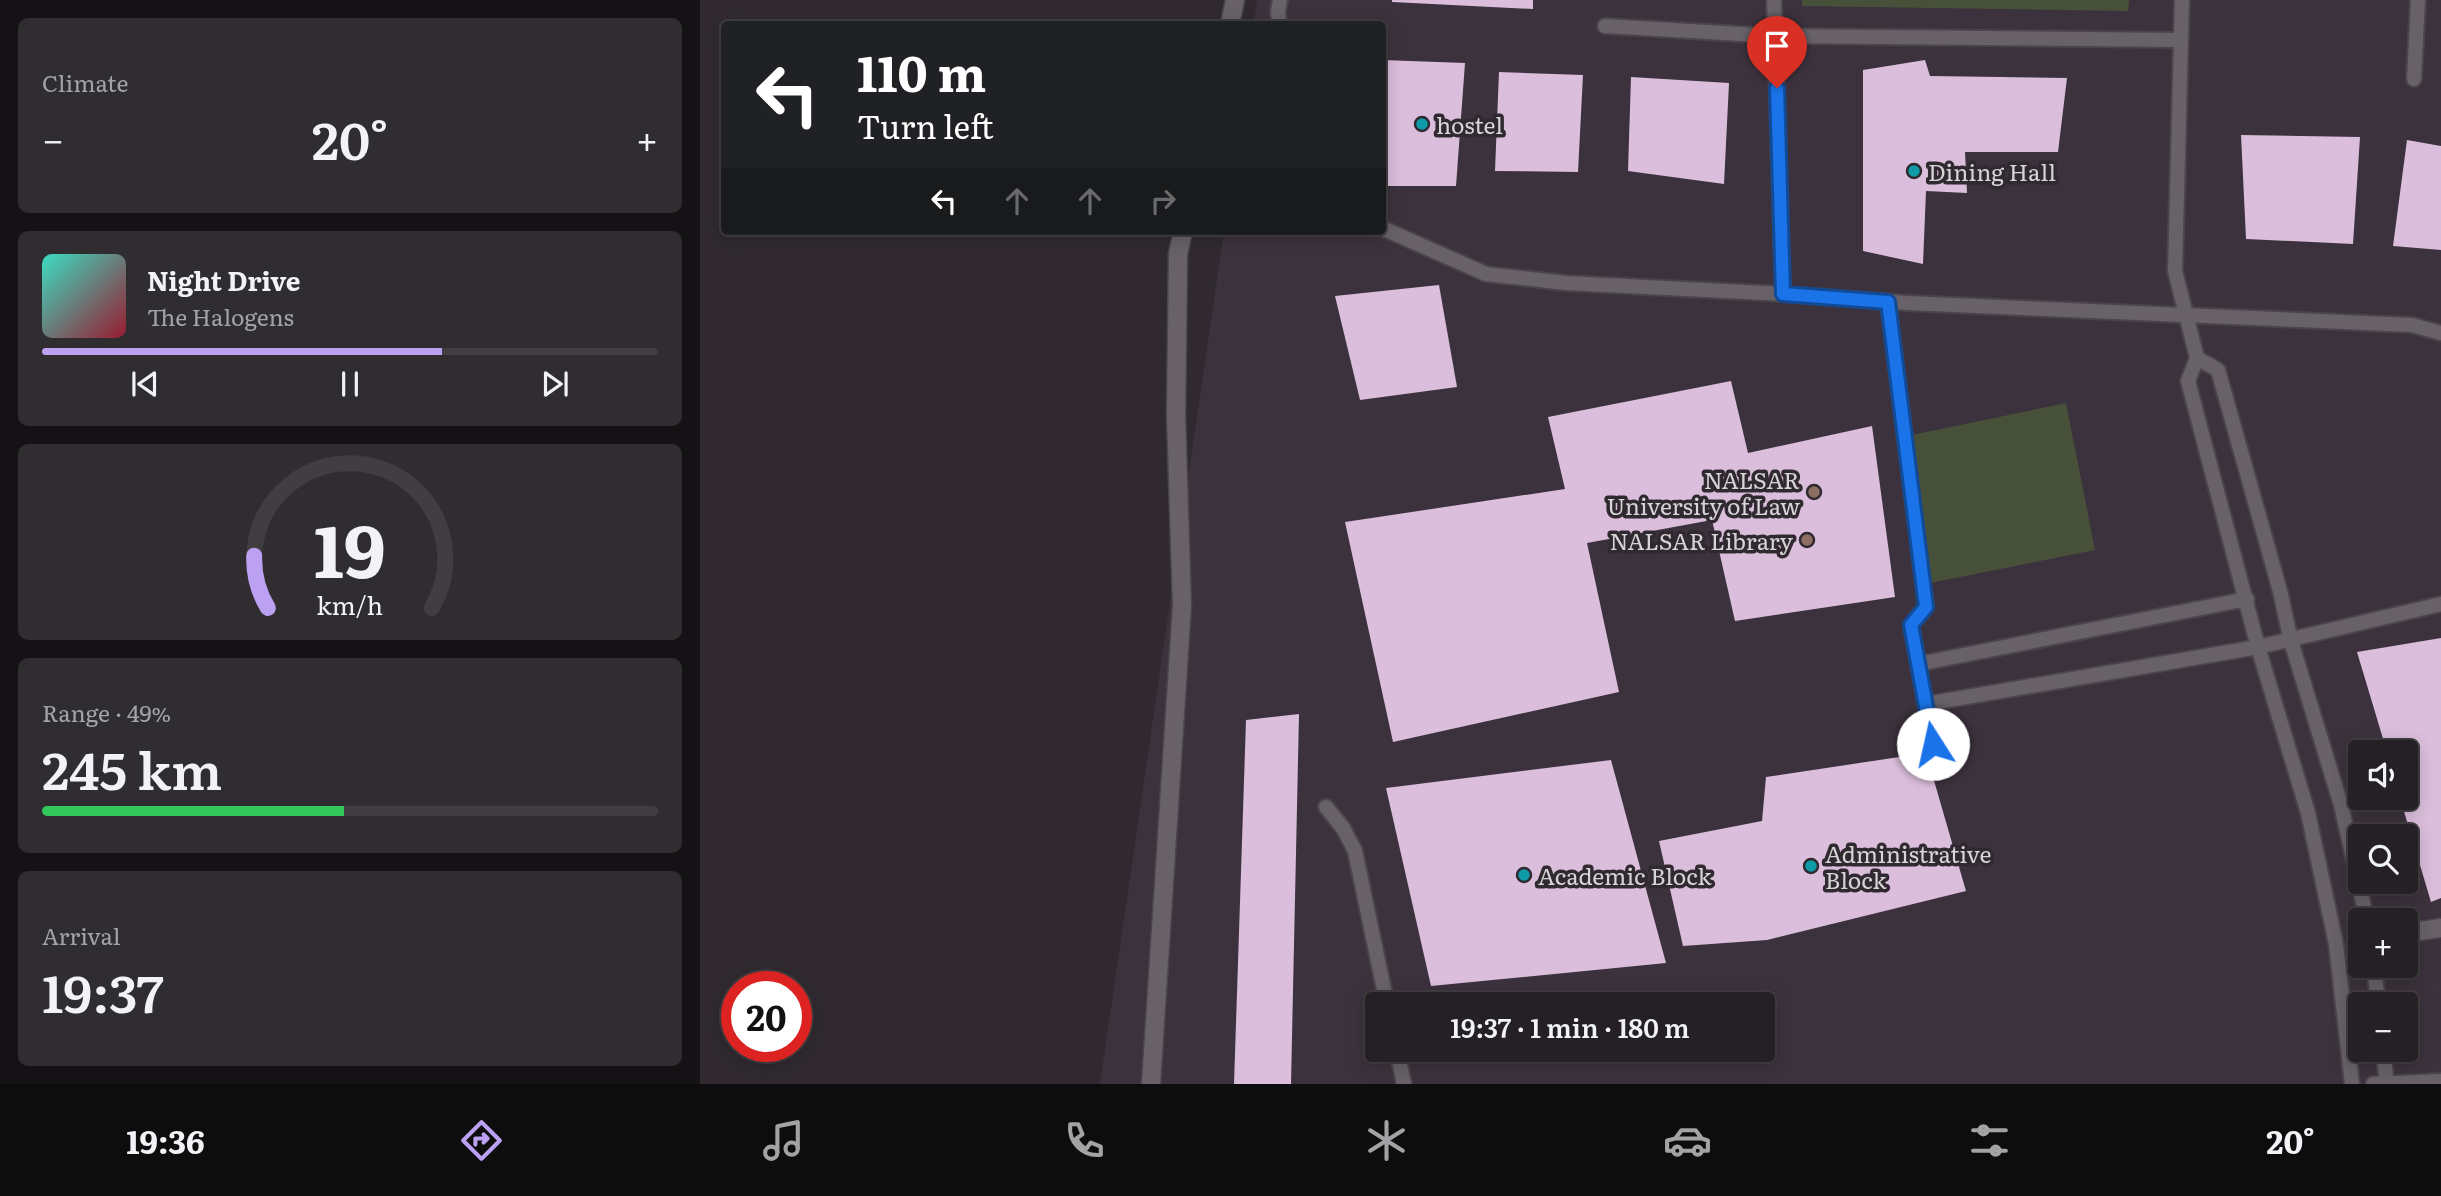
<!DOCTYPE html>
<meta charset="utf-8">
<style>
:root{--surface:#242024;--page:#302d31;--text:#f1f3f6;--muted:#a3a3a6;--line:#413e41;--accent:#bca0f2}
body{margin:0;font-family:Literata,serif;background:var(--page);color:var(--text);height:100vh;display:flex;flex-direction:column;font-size:26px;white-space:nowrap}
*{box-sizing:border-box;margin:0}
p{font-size:23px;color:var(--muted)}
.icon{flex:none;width:38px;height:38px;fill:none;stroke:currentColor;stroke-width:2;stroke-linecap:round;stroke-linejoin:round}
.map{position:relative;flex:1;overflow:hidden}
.drawer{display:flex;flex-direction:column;gap:18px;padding:18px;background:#141214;width:700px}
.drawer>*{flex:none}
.guide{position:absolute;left:21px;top:21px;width:665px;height:214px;border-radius:7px;box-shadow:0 4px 18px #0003,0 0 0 2px var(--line);background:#202124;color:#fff;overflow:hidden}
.fabs{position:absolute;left:1648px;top:740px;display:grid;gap:14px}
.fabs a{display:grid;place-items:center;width:70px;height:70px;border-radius:7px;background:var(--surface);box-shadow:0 4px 18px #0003,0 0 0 2px var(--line);font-size:35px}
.speed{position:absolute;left:21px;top:971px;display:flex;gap:14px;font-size:35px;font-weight:700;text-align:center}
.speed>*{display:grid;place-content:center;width:91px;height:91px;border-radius:50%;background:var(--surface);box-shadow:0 4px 18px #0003,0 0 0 2px var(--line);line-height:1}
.speed .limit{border:10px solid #d22;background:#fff;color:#111}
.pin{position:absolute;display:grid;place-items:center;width:60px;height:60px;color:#fff;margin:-72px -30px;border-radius:50% 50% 50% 0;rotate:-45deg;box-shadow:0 0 7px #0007}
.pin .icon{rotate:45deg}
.me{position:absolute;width:77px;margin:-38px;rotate:350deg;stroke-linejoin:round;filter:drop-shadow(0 0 5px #0008)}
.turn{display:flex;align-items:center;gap:24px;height:147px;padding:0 21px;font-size:32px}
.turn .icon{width:91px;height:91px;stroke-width:2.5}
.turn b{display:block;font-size:49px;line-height:60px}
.lanes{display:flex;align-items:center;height:66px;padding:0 21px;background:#0003;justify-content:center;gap:35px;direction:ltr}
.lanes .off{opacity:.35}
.big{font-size:52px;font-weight:600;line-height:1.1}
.drawer .card{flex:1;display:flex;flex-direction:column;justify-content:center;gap:10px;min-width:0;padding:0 24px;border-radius:10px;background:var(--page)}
.drawer .dial{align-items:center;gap:0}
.dial svg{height:182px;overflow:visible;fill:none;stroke:var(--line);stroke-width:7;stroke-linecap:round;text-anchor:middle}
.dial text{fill:var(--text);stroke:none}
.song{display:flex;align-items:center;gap:21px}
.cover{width:84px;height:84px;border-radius:10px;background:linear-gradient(135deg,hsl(170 70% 55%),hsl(350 70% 35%))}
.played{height:7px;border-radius:4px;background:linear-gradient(90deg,var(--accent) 65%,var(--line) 65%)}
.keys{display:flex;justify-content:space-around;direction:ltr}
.heat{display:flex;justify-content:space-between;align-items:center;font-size:38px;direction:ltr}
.charge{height:10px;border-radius:5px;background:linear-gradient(90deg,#34c759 49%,var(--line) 0)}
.trip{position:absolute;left:665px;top:992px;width:410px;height:70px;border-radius:7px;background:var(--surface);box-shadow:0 4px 18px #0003,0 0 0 2px var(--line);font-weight:600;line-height:70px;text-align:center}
.tab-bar{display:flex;height:112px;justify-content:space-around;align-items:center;background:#0e0d0e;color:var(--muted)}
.tab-bar .icon{width:49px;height:49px}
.tab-bar .selected{color:var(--accent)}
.tab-bar b{font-size:32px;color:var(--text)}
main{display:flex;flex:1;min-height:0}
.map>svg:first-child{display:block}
.built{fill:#3c323d;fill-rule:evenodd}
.green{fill:#47513a}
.building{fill:#dabedb}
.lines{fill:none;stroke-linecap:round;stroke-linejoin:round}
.lane-casing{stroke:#4a454a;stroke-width:18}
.street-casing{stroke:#4a454a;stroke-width:21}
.lane{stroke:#686268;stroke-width:14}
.street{stroke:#686268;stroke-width:18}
.route-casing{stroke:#114b97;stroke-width:18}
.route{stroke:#1a73e8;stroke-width:12}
.culture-dot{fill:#0f9aa8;stroke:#302a30;stroke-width:2.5}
.education-dot{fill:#8d6e63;stroke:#302a30;stroke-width:2.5}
.labels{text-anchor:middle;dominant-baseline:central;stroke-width:7;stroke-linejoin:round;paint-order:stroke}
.poi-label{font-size:23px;fill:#d7d4d7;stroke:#302a30;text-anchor:start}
</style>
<main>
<section class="drawer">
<div class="card"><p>Climate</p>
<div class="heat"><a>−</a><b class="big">20°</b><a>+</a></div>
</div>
<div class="card">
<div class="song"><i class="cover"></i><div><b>Night Drive</b><p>The Halogens</p></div></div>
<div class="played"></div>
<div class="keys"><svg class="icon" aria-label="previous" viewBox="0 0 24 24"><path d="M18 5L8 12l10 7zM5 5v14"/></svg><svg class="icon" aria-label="pause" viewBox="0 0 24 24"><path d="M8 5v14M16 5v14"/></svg><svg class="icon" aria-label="next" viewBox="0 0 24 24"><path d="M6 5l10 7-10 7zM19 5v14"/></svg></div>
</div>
<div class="card dial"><svg viewBox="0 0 100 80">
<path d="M14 69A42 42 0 1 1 86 69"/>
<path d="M14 69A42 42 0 0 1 8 46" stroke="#bca0f2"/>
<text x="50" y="56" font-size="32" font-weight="700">19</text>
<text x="50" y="72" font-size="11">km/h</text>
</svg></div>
<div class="card"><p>Range · 49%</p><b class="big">245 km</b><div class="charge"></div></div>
<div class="card"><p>Arrival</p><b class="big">19:37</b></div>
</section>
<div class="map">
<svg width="1741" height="1084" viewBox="0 0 1741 1084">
<rect width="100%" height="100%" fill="#302a30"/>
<path class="built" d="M557,0H1741V1084H400L524,231H682V24H554ZM1661,752H1706V798H1661ZM1661,836H1706V882H1661ZM1661,920H1706V966H1661ZM677,1004H1062V1050H677ZM1661,1004H1706V1050H1661Z"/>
<g class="green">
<polygon points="1102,0 1429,0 1428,11 1102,6"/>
<polygon points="1366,403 1395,550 1230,583 1207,436"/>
</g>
<g class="building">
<polygon points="692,0 833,0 833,9 692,2"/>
<polygon points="682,60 765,63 756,186 682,186"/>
<polygon points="1225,60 1230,76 1367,78 1358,152 1265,152 1267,193 1226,191 1223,264 1163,251 1163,70"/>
<polygon points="799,72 883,75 878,172 795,171"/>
<polygon points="931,77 1029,83 1024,184 928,171"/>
<polygon points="1541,135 1660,137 1653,244 1546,239"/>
<polygon points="1707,140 1741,146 1741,250 1693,246"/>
<polygon points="739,285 757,387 660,400 635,296"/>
<polygon points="1031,381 1048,453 1172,426 1195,597 1035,621 1012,520 887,543 919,692 693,742 645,522 865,489 848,417"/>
<polygon points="1741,638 1741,898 1731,902 1700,798 1706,798 1706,752 1687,752 1657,652"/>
<polygon points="599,714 591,1084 534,1084 546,720"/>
<polygon points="1226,753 1266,891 1067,940 983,946 959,841 1062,821 1066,777"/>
<polygon points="911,760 966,963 731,986 686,788"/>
</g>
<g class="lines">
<g class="lane-casing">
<g id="lane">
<polyline points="1074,0 1083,294"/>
<polyline points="1482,0 1475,271 1497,358 1488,381 1558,647 1608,813 1636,944 1652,1084"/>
<polyline points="579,24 578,11 580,0"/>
<polyline points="905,26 1075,36 1481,40"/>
<polyline points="1714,79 1718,0"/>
<polyline points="682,228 786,274 866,283 1083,294 1207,303 1712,325 1741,333"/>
<polyline points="1188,302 1226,607 1211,625 1233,744"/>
<polyline points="1497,358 1518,370 1580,591 1591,641 1641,805 1667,920"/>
<polyline points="1218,664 1547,599"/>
<polyline points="1226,704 1558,647 1741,604"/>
<polyline points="626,807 643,828 655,851 687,1004"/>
<polyline points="1674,966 1678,1004"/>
<polyline points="697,1050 704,1084"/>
<polyline points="1683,1050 1687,1084"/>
<polyline points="1673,1084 1741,1081"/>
</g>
</g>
<g class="street-casing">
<g id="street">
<polyline points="530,24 535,0"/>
<polyline points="1706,933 1741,928"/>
<polyline points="451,1084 482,605 476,416 478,254 483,231"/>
</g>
</g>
<use href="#lane" class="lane"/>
<use href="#street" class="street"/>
</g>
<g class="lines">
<g class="route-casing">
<polyline id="route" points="1077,88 1083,294 1188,302 1226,607 1211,625 1233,744"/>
</g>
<use href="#route" class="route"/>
</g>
<g class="culture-dot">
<circle cx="722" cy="124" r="7"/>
<circle cx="1214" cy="171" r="7"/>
<circle cx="1111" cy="866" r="7"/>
<circle cx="824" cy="875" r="7"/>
</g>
<g class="education-dot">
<circle cx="1114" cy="492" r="7"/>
<circle cx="1107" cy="540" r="7"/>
</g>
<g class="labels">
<g class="poi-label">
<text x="736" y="124">hostel</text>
<text x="1228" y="171">Dining Hall</text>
<text x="1100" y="479" text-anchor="end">NALSAR<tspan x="1100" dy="26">University of Law</tspan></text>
<text x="1093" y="540" text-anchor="end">NALSAR Library</text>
<text x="1125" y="853">Administrative<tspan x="1125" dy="26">Block</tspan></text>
<text x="838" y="875">Academic Block</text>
</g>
</g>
</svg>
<div class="fabs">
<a><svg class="icon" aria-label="sound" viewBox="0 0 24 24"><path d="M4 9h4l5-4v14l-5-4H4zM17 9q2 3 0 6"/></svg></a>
<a><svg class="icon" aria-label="search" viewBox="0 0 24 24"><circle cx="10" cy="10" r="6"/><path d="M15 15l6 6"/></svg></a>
<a>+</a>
<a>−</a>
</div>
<div class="speed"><div class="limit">20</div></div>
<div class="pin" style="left:1077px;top:88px;background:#d93025"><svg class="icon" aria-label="arrive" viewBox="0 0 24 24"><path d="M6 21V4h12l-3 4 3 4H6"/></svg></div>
<svg class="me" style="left:1233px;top:744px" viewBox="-20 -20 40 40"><circle r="19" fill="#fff"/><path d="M0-13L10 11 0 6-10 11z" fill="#1a73e8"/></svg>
<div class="trip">19:37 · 1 min · 180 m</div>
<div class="guide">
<div class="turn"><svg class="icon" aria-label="left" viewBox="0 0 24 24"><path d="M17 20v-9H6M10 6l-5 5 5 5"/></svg><div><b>110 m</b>Turn left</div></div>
<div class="lanes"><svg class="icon" aria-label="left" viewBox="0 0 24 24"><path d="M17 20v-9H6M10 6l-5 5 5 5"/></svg><svg class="icon off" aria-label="ahead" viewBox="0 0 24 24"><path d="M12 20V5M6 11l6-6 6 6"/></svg><svg class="icon off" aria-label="ahead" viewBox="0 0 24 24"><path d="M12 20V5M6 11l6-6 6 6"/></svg><svg class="icon off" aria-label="right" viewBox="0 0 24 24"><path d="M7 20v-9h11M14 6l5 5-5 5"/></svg></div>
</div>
</div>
</main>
<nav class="tab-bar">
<b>19:36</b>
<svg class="icon selected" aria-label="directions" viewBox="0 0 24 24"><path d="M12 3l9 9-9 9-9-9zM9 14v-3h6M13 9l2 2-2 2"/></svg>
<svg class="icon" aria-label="music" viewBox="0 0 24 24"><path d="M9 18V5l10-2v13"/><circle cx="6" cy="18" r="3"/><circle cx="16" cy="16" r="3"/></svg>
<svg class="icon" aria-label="phone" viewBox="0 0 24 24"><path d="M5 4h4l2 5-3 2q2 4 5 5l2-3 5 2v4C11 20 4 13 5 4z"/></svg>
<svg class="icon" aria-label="climate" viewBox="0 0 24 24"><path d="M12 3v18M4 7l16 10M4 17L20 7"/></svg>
<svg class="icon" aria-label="car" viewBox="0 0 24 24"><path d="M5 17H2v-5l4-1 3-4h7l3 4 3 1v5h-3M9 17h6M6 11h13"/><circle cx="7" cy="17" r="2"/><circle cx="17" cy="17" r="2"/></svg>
<svg class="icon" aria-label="filters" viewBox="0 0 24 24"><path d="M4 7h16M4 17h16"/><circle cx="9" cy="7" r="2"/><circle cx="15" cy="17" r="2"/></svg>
<b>20°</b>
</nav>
